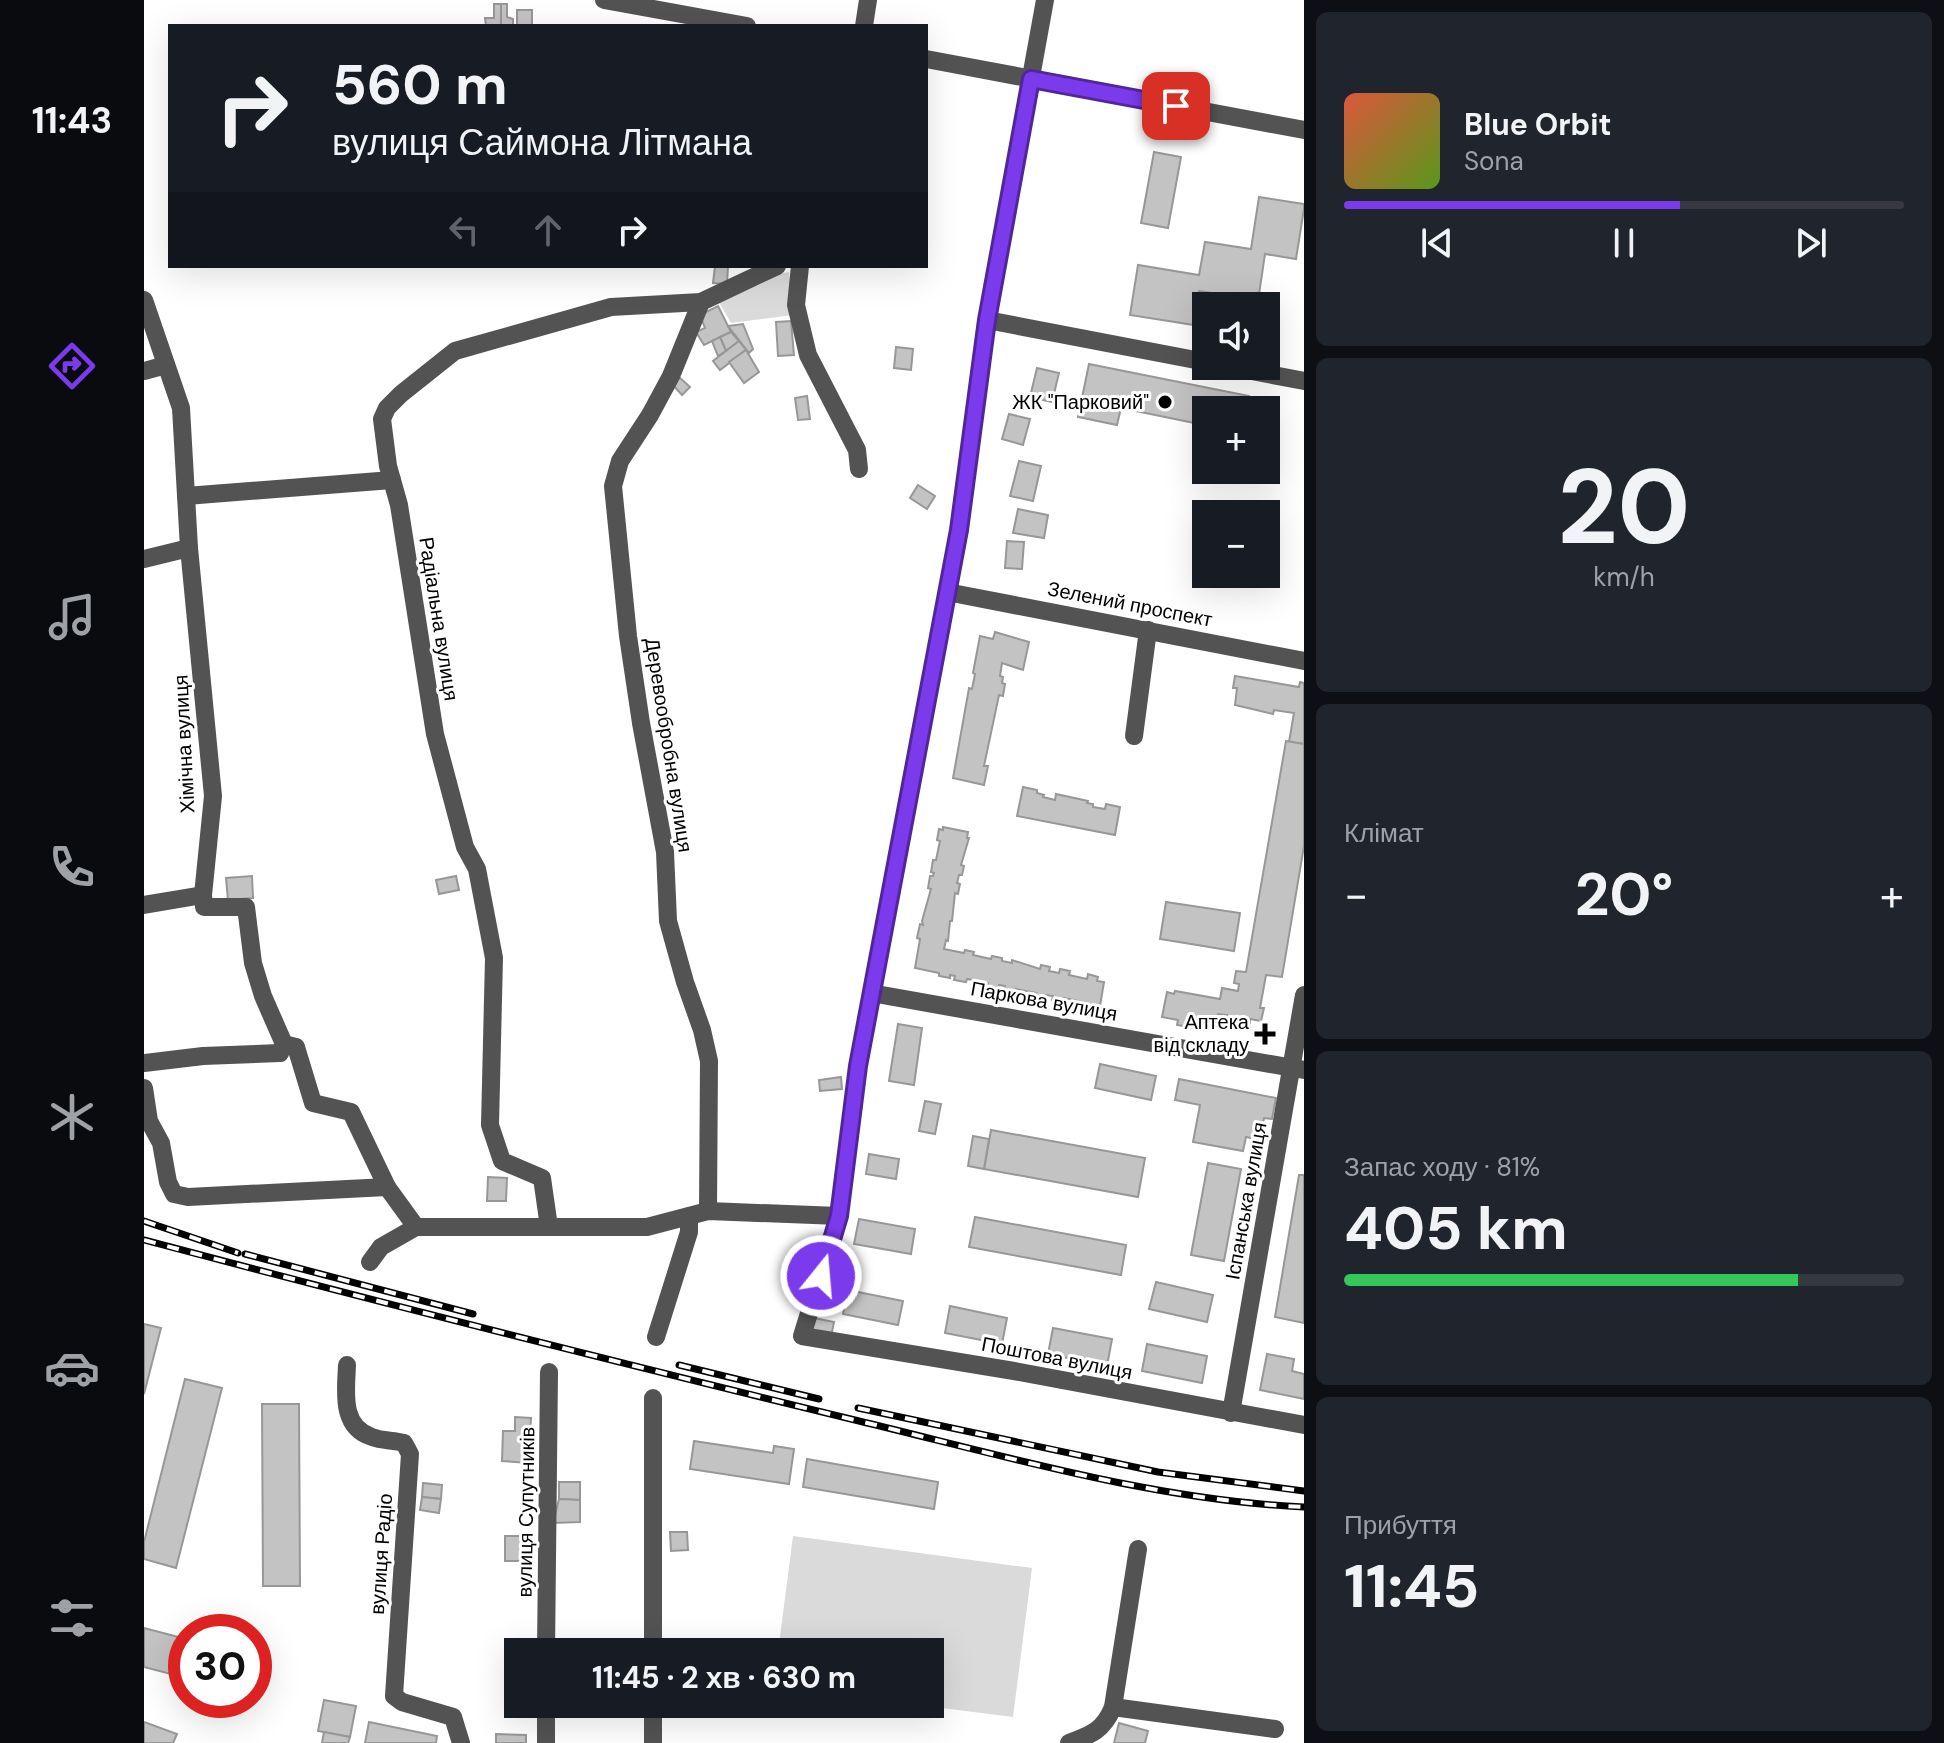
<!DOCTYPE html>
<html lang="uk">
<meta charset="utf-8">
<style>
:root{--surface:#171b24;--page:#20242c;--text:#f1f3f6;--muted:#9ea1a6;--line:#363941;--accent:#7c3aed}
body{margin:0;font-family:"DM Sans",sans-serif;background:var(--page);color:var(--text);height:100vh;display:flex;flex-direction:column;font-size:30px;white-space:nowrap}
*{box-sizing:border-box;margin:0}
p{font-size:26px;color:var(--muted)}
.icon{flex:none;width:44px;height:44px;fill:none;stroke:currentColor;stroke-width:2;stroke-linecap:round;stroke-linejoin:round}
.map{position:relative;flex:1;overflow:hidden}
.drawer{display:flex;flex-direction:column;gap:12px;padding:12px;background:#0d0f14;width:640px}
.drawer>*{flex:none}
.guide{position:absolute;left:24px;top:24px;width:760px;height:244px;border-radius:0px;box-shadow:0 8px 32px #0002;background:#171b24;color:var(--text);overflow:hidden}
.controls{position:absolute;left:1048px;top:292px;display:grid;gap:16px}
.controls a{display:grid;place-items:center;width:88px;height:88px;border-radius:0px;background:var(--surface);box-shadow:0 8px 32px #0002;font-size:40px}
.speed{position:absolute;left:24px;top:1614px;display:flex;gap:16px;font-size:40px;font-weight:700;text-align:center}
.speed>*{display:grid;place-content:center;width:104px;height:104px;border-radius:50%;background:var(--surface);box-shadow:0 8px 32px #0002;line-height:1}
.speed .limit{border:12px solid #d22;background:#fff;color:#111}
.pin{position:absolute;display:grid;place-items:center;width:68px;height:68px;color:#fff;margin:-34px;border-radius:16px;box-shadow:0 4px 12px #0006}
.me{position:absolute;width:88px;margin:-44px;rotate:17deg;stroke-linejoin:round;filter:drop-shadow(0 0 6px #0008)}
.turn{display:flex;align-items:center;gap:28px;height:168px;padding:0 32px;font-size:36px}
.turn .icon{width:104px;height:104px;stroke-width:2.5}
.turn b{display:block;font-size:56px;line-height:68px}
.lanes{display:flex;align-items:center;height:76px;padding:0 32px;background:#0003;justify-content:center;gap:40px;direction:ltr}
.lanes .off{opacity:.35}
.big{font-size:60px;font-weight:700;line-height:1.1}
.drawer .widget{flex:1;display:flex;flex-direction:column;justify-content:center;gap:12px;min-width:0;padding:0 28px;border-radius:12px;background:var(--page)}
.drawer .dial{align-items:center;gap:0}
.dial b{font-size:104px;line-height:1}
.song{display:flex;align-items:center;gap:24px}
.cover{width:96px;height:96px;border-radius:12px;background:linear-gradient(135deg,hsl(10 70% 55%),hsl(90 70% 35%))}
.played{height:8px;border-radius:4px;background:linear-gradient(90deg,var(--accent) 60%,var(--line) 60%)}
.keys{display:flex;justify-content:space-around;direction:ltr}
.heat{display:flex;justify-content:space-between;align-items:center;font-size:44px;direction:ltr}
.charge{height:12px;border-radius:6px;background:linear-gradient(90deg,#34c759 81%,var(--line) 0)}
.trip{position:absolute;left:360px;top:1638px;width:440px;height:80px;border-radius:0px;background:var(--surface);box-shadow:0 8px 32px #0002;font-weight:700;line-height:80px;text-align:center}
main{display:flex;flex:1;min-height:0}
.tab-bar{display:flex;flex-direction:column;width:144px;justify-content:space-around;align-items:center;background:#090b0e;color:var(--muted)}
.tab-bar .icon{width:56px;height:56px}
.tab-bar .on{color:var(--accent)}
.tab-bar b{font-size:36px;color:var(--text)}
.map>svg:first-child{display:block}
.green{fill:#dadada}
.building{fill:#c3c3c3;stroke:#979797;stroke-width:2}
.lines{fill:none;stroke-linecap:round;stroke-linejoin:round}
.minor{stroke:#535353;stroke-width:18}
.rail-casing{stroke:#000;stroke-width:7}
.rail{stroke:#fff;stroke-width:4;stroke-dasharray:12;stroke-linecap:butt}
.route-casing{stroke:#51269a;stroke-width:20}
.route{stroke:#7c3aed;stroke-width:14}
.poi-dot{fill:#000;stroke:#fff;stroke-width:3}
.labels{text-anchor:middle;dominant-baseline:central;stroke-width:6;stroke-linejoin:round;paint-order:stroke}
.poi-label{font-size:20px;fill:#000;stroke:#fff;text-anchor:end}
.street-label{font-size:20px;fill:#000;stroke:#fff}
</style>
<main>
<nav class="tab-bar">
<b>11:43</b>
<svg class="icon on" aria-label="directions" viewBox="0 0 24 24"><path d="M12 3l9 9-9 9-9-9zM9 14v-3h6M13 9l2 2-2 2"/></svg>
<svg class="icon" aria-label="music" viewBox="0 0 24 24"><path d="M9 18V5l10-2v13"/><circle cx="6" cy="18" r="3"/><circle cx="16" cy="16" r="3"/></svg>
<svg class="icon" aria-label="phone" viewBox="0 0 24 24"><path d="M5 4h4l2 5-3 2q2 4 5 5l2-3 5 2v4C11 20 4 13 5 4z"/></svg>
<svg class="icon" aria-label="climate" viewBox="0 0 24 24"><path d="M12 3v18M4 7l16 10M4 17L20 7"/></svg>
<svg class="icon" aria-label="car" viewBox="0 0 24 24"><path d="M5 17H2v-5l4-1 3-4h7l3 4 3 1v5h-3M9 17h6M6 11h13"/><circle cx="7" cy="17" r="2"/><circle cx="17" cy="17" r="2"/></svg>
<svg class="icon" aria-label="filters" viewBox="0 0 24 24"><path d="M4 7h16M4 17h16"/><circle cx="9" cy="7" r="2"/><circle cx="15" cy="17" r="2"/></svg>
</nav>
<div class="map">
<svg width="1160" height="1743" viewBox="0 0 1160 1743">
<rect width="100%" height="100%" fill="#fff"/>
<g class="green">
<polygon points="645,272 649,315 587,323 575,302 628,275"/>
<polygon points="649,1536 888,1568 869,1717 766,1704 786,1704 786,1652 634,1652"/>
</g>
<g class="building">
<polygon points="350,4 357,4 357,26 342,26 341,18 350,18"/>
<polygon points="357,4 363,4 363,17 369,19 369,26 357,26"/>
<rect x="373" y="10" width="15" height="16"/>
<polygon points="1010,152 1037,157 1024,228 997,223"/>
<polygon points="1115,197 1160,204 1160,209 1152,259 1121,254 1114,301 1055,291 1050,325 986,315 994,265 1055,275 1061,242 1107,249"/>
<polygon points="571,266 584,266 583,284 569,283"/>
<polygon points="574,306 587,332 560,345 552,332 561,328 556,315"/>
<polygon points="647,321 650,355 634,356 632,322"/>
<polygon points="599,324 609,349 605,353 584,326"/>
<polygon points="587,332 595,341 582,351 576,337"/>
<polygon points="576,337 582,351 574,356 568,341"/>
<polygon points="595,341 602,350 576,370 569,361"/>
<polygon points="752,347 769,349 767,370 750,368"/>
<polygon points="602,350 615,372 600,383 585,362"/>
<polygon points="945,364 1105,396 1102,410 1062,410 1062,448 1056,447 1060,425 977,408 973,425 934,417"/>
<polygon points="893,368 915,373 908,402 886,397"/>
<polygon points="535,377 546,387 538,395 528,384"/>
<polygon points="663,396 666,419 654,420 651,398"/>
<polygon points="865,414 886,419 879,445 858,439"/>
<polygon points="875,461 897,466 889,501 866,496"/>
<polygon points="774,485 791,496 783,509 766,498"/>
<polygon points="874,509 904,515 900,538 869,533"/>
<polygon points="863,541 880,542 878,569 861,568"/>
<polygon points="851,632 885,642 879,670 858,663 856,676 859,677 858,683 861,684 859,696 855,695 840,766 844,766 840,785 809,778 825,688 828,689 831,674 829,673 836,636 849,639"/>
<polygon points="1091,676 1155,687 1156,682 1160,683 1160,744 1145,742 1150,713 1130,710 1129,714 1091,705 1093,688 1089,688"/>
<polygon points="1142,741 1160,744 1160,846 1138,977 1122,975 1116,1008 1120,1008 1117,1021 1106,1019 1106,1023 1082,1019 1083,1015 1074,1014 1071,1028 1063,1027 1063,1030 1033,1025 1034,1020 1018,1017 1023,992 1030,994 1031,991 1076,999 1078,988 1094,991 1095,984 1090,983 1092,971 1102,972"/>
<polygon points="879,787 893,790 893,793 900,795 899,797 911,800 912,794 944,801 943,803 949,804 949,807 961,809 962,804 976,807 971,835 873,816"/>
<polygon points="799,827 824,832 823,838 825,838 817,865 820,866 818,875 815,875 813,883 816,884 814,894 811,893 808,921 806,921 804,941 802,940 800,949 820,953 821,950 830,952 829,955 847,959 848,956 858,958 858,961 868,963 868,960 896,969 897,965 906,967 905,971 915,973 916,969 926,971 925,975 943,979 944,974 954,977 953,981 960,982 956,1006 920,998 919,1002 908,1000 909,996 902,995 901,998 891,996 892,993 872,989 872,993 860,990 861,986 855,985 854,988 843,986 844,983 823,979 822,982 810,980 811,976 806,975 806,978 795,976 795,973 771,968 776,939 773,938 776,924 779,925 778,921 787,889 784,888 786,876 789,876 790,873 787,872 789,860 792,860 796,841 793,840 795,829 799,830"/>
<polygon points="108,876 109,898 84,900 82,878"/>
<polygon points="312,876 315,890 295,894 292,880"/>
<polygon points="1022,902 1096,913 1090,951 1016,939"/>
<polygon points="754,1024 778,1028 770,1085 745,1081"/>
<polygon points="956,1064 1012,1076 1007,1100 951,1088"/>
<polygon points="697,1077 698,1089 676,1091 675,1080"/>
<polygon points="1035,1079 1132,1098 1128,1119 1120,1118 1116,1140 1102,1137 1099,1151 1049,1142 1056,1105 1031,1100"/>
<polygon points="781,1101 797,1104 791,1134 775,1131"/>
<polygon points="847,1130 1001,1158 994,1197 840,1169"/>
<polygon points="829,1136 845,1139 840,1169 824,1166"/>
<polygon points="725,1154 755,1159 752,1179 722,1174"/>
<polygon points="1064,1163 1097,1169 1080,1261 1047,1255"/>
<polygon points="1155,1175 1160,1175 1160,1323 1131,1317"/>
<polygon points="344,1177 363,1178 362,1201 343,1201"/>
<polygon points="831,1217 982,1245 977,1275 825,1247"/>
<polygon points="715,1219 771,1229 767,1254 710,1244"/>
<polygon points="1012,1282 1069,1295 1063,1322 1005,1309"/>
<polygon points="704,1290 759,1301 754,1325 699,1314"/>
<polygon points="806,1306 863,1318 858,1344 801,1333"/>
<polygon points="670,1318 690,1322 687,1337 667,1334"/>
<polygon points="0,1324 17,1328 0,1394"/>
<polygon points="909,1328 968,1339 963,1366 904,1354"/>
<polygon points="1003,1344 1063,1356 1058,1383 998,1371"/>
<polygon points="1123,1354 1150,1359 1148,1371 1160,1374 1160,1399 1116,1390"/>
<polygon points="41,1379 78,1388 32,1568 0,1559 0,1542"/>
<polygon points="118,1404 155,1404 156,1586 119,1586"/>
<polygon points="371,1417 387,1418 385,1463 358,1461 359,1431 371,1431"/>
<polygon points="550,1441 629,1453 630,1446 650,1449 645,1484 546,1469"/>
<polygon points="663,1459 794,1482 790,1509 659,1487"/>
<polygon points="415,1482 436,1482 436,1500 415,1499"/>
<polygon points="279,1483 298,1485 297,1499 278,1497"/>
<polygon points="278,1497 297,1499 295,1513 276,1510"/>
<polygon points="415,1499 436,1500 436,1522 409,1523"/>
<polygon points="526,1532 543,1532 544,1550 527,1551"/>
<rect x="361" y="1536" width="22" height="25"/>
<polygon points="0,1628 42,1639 42,1678 0,1667"/>
<polygon points="180,1700 212,1706 206,1737 174,1731"/>
<polygon points="0,1722 33,1734 29,1743 0,1743"/>
<polygon points="225,1722 293,1736 292,1743 221,1743"/>
<polygon points="975,1723 1004,1731 1001,1743 970,1743"/>
<polygon points="180,1732 206,1737 204,1743 178,1743"/>
<polygon points="352,1734 382,1735 382,1743 352,1743"/>
</g>
<g class="lines">
<g class="minor">
<polyline points="460,0 603,26"/>
<polyline points="901,0 843,320 815,530 714,1066 695,1216 658,1336 870,1371 1160,1425"/>
<polyline points="720,26 724,0"/>
<polyline points="782,59 1160,130"/>
<polyline points="656,266 652,305 664,355 713,450 715,469"/>
<polyline points="0,300 37,408 45,548 69,796 59,895 60,907 102,907 109,963 119,996 140,1044 152,1047 169,1103 207,1112 243,1187 272,1227"/>
<polyline points="557,302 527,376 506,415 476,461 469,486 484,636 497,723 521,852 524,921 541,982 558,1030 565,1061 564,1211"/>
<polyline points="843,320 1062,362"/>
<polyline points="1082,366 1160,381"/>
<polyline points="0,371 22,365"/>
<polyline points="42,496 248,480"/>
<polyline points="0,559 45,548"/>
<polyline points="803,592 1160,661"/>
<polyline points="990,736 1004,630"/>
<polyline points="0,905 59,895"/>
<polyline points="727,993 1160,1070"/>
<polyline points="0,1063 59,1056 136,1053 140,1044"/>
<polyline points="0,1088 5,1121 17,1143 24,1182 30,1194 44,1197 243,1187"/>
<polyline points="405,1227 398,1178 358,1161 346,1125 350,958 333,869 321,847 291,734 255,505 244,466 238,419 243,408 257,394 311,351 467,307 557,302 633,266"/>
<polyline points="226,1262 237,1247 272,1227 503,1227 564,1211 695,1216"/>
<polyline points="512,1337 545,1232 545,1216"/>
<path d="M203,1365C202,1391 196,1427 228,1437C238,1441 249,1440 260,1443L266,1454L250,1696L258,1702L309,1717L317,1743"/>
<polyline points="1087,1413 1160,995"/>
<polyline points="402,1652 405,1372"/>
<polyline points="509,1652 509,1398"/>
<polyline points="969,1707 1131,1729"/>
<polyline points="402,1743 402,1704"/>
<polyline points="509,1743 509,1704"/>
<path d="M925,1743C947,1735 960,1730 969,1707L994,1549"/>
</g>
<g class="rail-casing">
<g id="rail">
<polyline points="0,1221 94,1253"/>
<path d="M0,1240C238,1303 476,1363 715,1421C861,1456 1010,1500 1160,1507"/>
<polyline points="101,1254 329,1314"/>
<polyline points="535,1365 675,1399"/>
<polyline points="714,1408 1014,1472 1160,1491"/>
</g>
</g>
<use href="#rail" class="rail"/>
</g>
<g class="lines">
<g class="route-casing">
<polyline id="route" points="677,1276 695,1216 714,1066 815,530 843,320 887,79 1032,106"/>
</g>
<use href="#route" class="route"/>
</g>
<g class="poi-dot">
<circle cx="1021" cy="402" r="8"/>
<path d="M1117 1022h8v8h8v8h-8v8h-8v-8h-8v-8h8z"/>
</g>
<g class="labels">
<g class="poi-label">
<text x="1005" y="402">ЖК "Парковий"</text>
<text x="1105" y="1022">Аптека<tspan x="1105" dy="23">від складу</tspan></text>
</g>
<g class="street-label">
<text transform="translate(986 604) rotate(11)">Зелений проспект</text>
<text transform="translate(295 619) rotate(81)">Радіальна вулиця</text>
<text transform="translate(40 744) rotate(-93)">Хімічна вулиця</text>
<text transform="translate(525 745) rotate(81)">Деревообробна вулиця</text>
<text transform="translate(900 1001) rotate(10)">Паркова вулиця</text>
<text transform="translate(1102 1201) rotate(-80)">Іспанська вулиця</text>
<text transform="translate(913 1358) rotate(11)">Поштова вулиця</text>
<text transform="translate(382 1512) rotate(-89)">вулиця Супутників</text>
<text transform="translate(237 1554) rotate(-86)">вулиця Радіо</text>
</g>
</g>
</svg>
<div class="controls">
<a><svg class="icon" aria-label="sound" viewBox="0 0 24 24"><path d="M4 9h4l5-4v14l-5-4H4zM17 9q2 3 0 6"/></svg></a>
<a>+</a>
<a>−</a>
</div>
<div class="speed"><div class="limit">30</div></div>
<div class="pin" style="left:1032px;top:106px;background:#d93025"><svg class="icon" aria-label="arrive" viewBox="0 0 24 24"><path d="M6 21V4h12l-3 4 3 4H6"/></svg></div>
<svg class="me" style="left:677px;top:1276px" viewBox="-20 -20 40 40"><circle r="17" fill="#7c3aed" stroke="#fff" stroke-width="3"/><path d="M0-11L8 9 0 5-8 9z" fill="#fff"/></svg>
<div class="trip">11:45 · 2 хв · 630 m</div>
<div class="guide">
<div class="turn"><svg class="icon" aria-label="right" viewBox="0 0 24 24"><path d="M7 20v-9h11M14 6l5 5-5 5"/></svg><div><b>560 m</b>вулиця Саймона Літмана</div></div>
<div class="lanes"><svg class="icon off" aria-label="left" viewBox="0 0 24 24"><path d="M17 20v-9H6M10 6l-5 5 5 5"/></svg><svg class="icon off" aria-label="ahead" viewBox="0 0 24 24"><path d="M12 20V5M6 11l6-6 6 6"/></svg><svg class="icon" aria-label="right" viewBox="0 0 24 24"><path d="M7 20v-9h11M14 6l5 5-5 5"/></svg></div>
</div>
</div>
<section class="drawer">
<div class="widget">
<div class="song"><i class="cover"></i><div><b>Blue Orbit</b><p>Sona</p></div></div>
<div class="played"></div>
<div class="keys"><svg class="icon" aria-label="previous" viewBox="0 0 24 24"><path d="M18 5L8 12l10 7zM5 5v14"/></svg><svg class="icon" aria-label="pause" viewBox="0 0 24 24"><path d="M8 5v14M16 5v14"/></svg><svg class="icon" aria-label="next" viewBox="0 0 24 24"><path d="M6 5l10 7-10 7zM19 5v14"/></svg></div>
</div>
<div class="widget dial"><b>20</b><p>km/h</p></div>
<div class="widget"><p>Клімат</p>
<div class="heat"><a>−</a><b class="big">20°</b><a>+</a></div>
</div>
<div class="widget"><p>Запас ходу · 81%</p><b class="big">405 km</b><div class="charge"></div></div>
<div class="widget"><p>Прибуття</p><b class="big">11:45</b></div>
</section>
</main>
